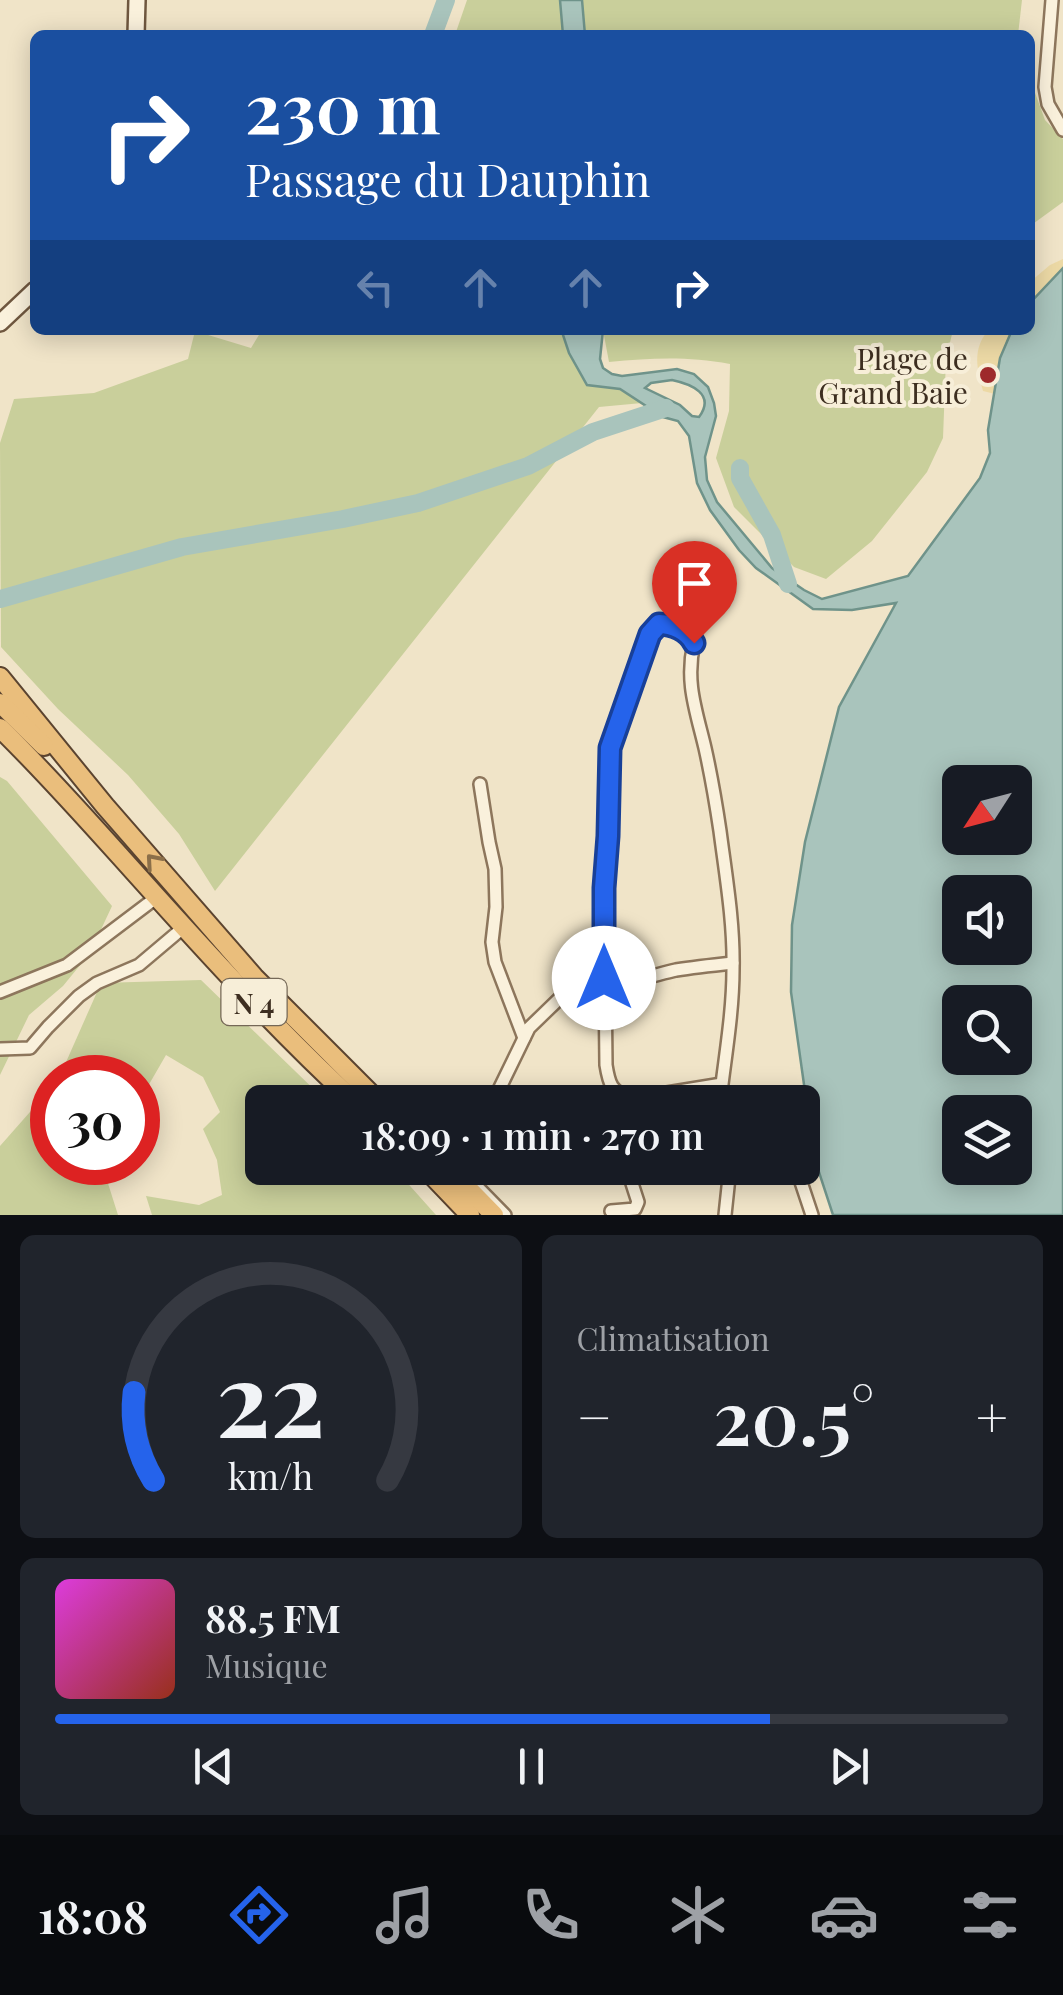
<!DOCTYPE html>
<html lang="fr">
<meta charset="utf-8">
<style>
:root{--surface:#171b24;--page:#20242c;--text:#f1f3f6;--muted:#9ea1a6;--line:#363941;--accent:#2563eb}
body{margin:0;font-family:"Playfair Display",serif;background:var(--page);color:var(--text);height:100vh;display:flex;flex-direction:column;font-size:38px;white-space:nowrap}
*{box-sizing:border-box;margin:0}
p{font-size:32px;color:var(--muted)}
.icon{flex:none;width:55px;height:55px;fill:none;stroke:currentColor;stroke-width:2;stroke-linecap:round;stroke-linejoin:round}
.map{position:relative;height:1215px;overflow:hidden}
.sheet{display:flex;flex-direction:column;gap:20px;padding:20px;background:#0d0f14;flex:1}
.sheet>*{flex:none}
.top-card{position:absolute;left:30px;top:30px;width:1005px;height:305px;border-radius:15px;box-shadow:0 5px 25px #0003;background:#1a4fa0;color:#fff;overflow:hidden}
.needle{width:65px;rotate:234deg}
.controls{position:absolute;left:942px;top:765px;display:grid;gap:20px}
.controls a{display:grid;place-items:center;width:90px;height:90px;border-radius:15px;background:var(--surface);box-shadow:0 5px 25px #0003;font-size:50px}
.speed{position:absolute;left:30px;top:1055px;display:flex;gap:20px;font-size:50px;font-weight:700;text-align:center}
.speed>*{display:grid;place-content:center;width:130px;height:130px;border-radius:50%;background:var(--surface);box-shadow:0 5px 25px #0003;line-height:1}
.speed .limit{border:15px solid #d22;background:#fff;color:#111}
.pin{position:absolute;display:grid;place-items:center;width:85px;height:85px;color:#fff;margin:-102px -42px;border-radius:50% 50% 50% 0;rotate:-45deg;box-shadow:0 0 10px #0007}
.pin .icon{rotate:45deg}
.me{position:absolute;width:110px;margin:-55px;rotate:0deg;stroke-linejoin:round;filter:drop-shadow(0 0 8px #0008)}
.turn{display:flex;align-items:center;gap:35px;height:210px;padding:0 50px;font-size:45px}
.turn .icon{width:130px;height:130px;stroke-width:2.5}
.turn b{display:block;font-size:70px;line-height:85px}
.lanes{display:flex;align-items:center;height:95px;padding:0 50px;background:#0003;justify-content:center;gap:50px;direction:ltr}
.lanes .off{opacity:.35}
.big{font-size:75px;font-weight:600;line-height:1.1}
.sheet .tile{flex:1;display:flex;flex-direction:column;justify-content:center;gap:15px;min-width:0;padding:0 35px;border-radius:15px;background:var(--page)}
.sheet .dial{align-items:center;gap:0}
.dial svg{height:260px;overflow:visible;fill:none;stroke:var(--line);stroke-width:7;stroke-linecap:round;text-anchor:middle}
.dial text{fill:var(--text);stroke:none}
.song{display:flex;align-items:center;gap:30px}
.cover{width:120px;height:120px;border-radius:15px;background:linear-gradient(135deg,hsl(300 70% 55%),hsl(10 70% 35%))}
.played{height:10px;border-radius:5px;background:linear-gradient(90deg,var(--accent) 75%,var(--line) 75%)}
.keys{display:flex;justify-content:space-around;direction:ltr}
.heat{display:flex;justify-content:space-between;align-items:center;font-size:55px;direction:ltr}
.sheet .tiles{flex:1;display:grid;gap:20px;grid-template-columns:1fr 1fr}
.tile:last-child{grid-column:span 2}
.trip{position:absolute;left:245px;top:1085px;width:575px;height:100px;border-radius:15px;background:var(--surface);box-shadow:0 5px 25px #0003;font-weight:600;line-height:100px;text-align:center}
.dock{display:flex;height:160px;justify-content:space-around;align-items:center;background:#090b0e;color:var(--muted)}
.dock .icon{width:70px;height:70px}
.dock .on{color:var(--accent)}
.dock b{font-size:45px;color:var(--text)}
.map>svg:first-child{display:block}
.green{fill:#c9cf9b}
.sand{fill:#ecd9a5}
.water{fill:#a9c4bc;stroke:#6f938a;stroke-width:2.5;fill-rule:evenodd}
.lines{fill:none;stroke-linecap:round;stroke-linejoin:round}
.river{stroke:#a9c4bc;stroke-width:18}
.minor-casing{stroke:#8d765c;stroke-width:16}
.secondary-casing{stroke:#6f573f;stroke-width:20}
.trunk-casing{stroke:#5b4430;stroke-width:22}
.minor{stroke:#faf1dc;stroke-width:11}
.secondary{stroke:#faf1dc;stroke-width:15}
.trunk{stroke:#eabe7c;stroke-width:18}
.oneway{stroke:#8b6f49}
.route-casing{stroke:#184099;stroke-width:25}
.route{stroke:#2563eb;stroke-width:18}
.poi-dot{fill:#9e2a2b;stroke:#f7eed8;stroke-width:4}
.labels{text-anchor:middle;dominant-baseline:central;stroke-width:8;stroke-linejoin:round;paint-order:stroke}
.shield{fill:#f7eed8;stroke:#756857;stroke-width:2.5}
.shield-label{font-size:28px;font-weight:bold;fill:#3d2e20}
.poi-label{font-size:30px;fill:#3d2e20;stroke:#f7eed8;text-anchor:end}
</style>
<div class="map">
<svg width="1063" height="1215" viewBox="0 0 1063 1215">
<rect width="100%" height="100%" fill="#f0e4c8"/>
<g class="green">
<polygon points="467,0 560,0 563,35 455,35"/>
<polygon points="582,0 1022,0 1018,35 585,35"/>
<polygon points="1030,79 1045,120 1063,139 1063,202 1030,226"/>
<polygon points="262,330 564,330 562,332 587,384 620,389 642,403 599,407 215,891 179,834 128,775 58,709 1,647 0,443 14,399 94,393 188,359 195,331 251,348"/>
<path d="M603,330H953L946,359L943,438L927,472L872,541L826,579L794,567L734,507L716,458L729,411L730,364C687,356 652,358 609,362Z"/>
<polygon points="0,777 7,781 112,906 90,953 63,986 29,1015 0,1075"/>
<polygon points="201,980 327,1102 262,1102 262,1168 394,1168 436,1215 152,1215 146,1196 199,1205 222,1195 217,1160 203,1129 220,1112 203,1077 166,1055 140,1100 138,1130 138,1078 59,1078 101,983"/>
<polygon points="52,1087 52,1162 119,1163 105,1174 118,1215 0,1215 0,1146"/>
</g>
<g class="sand">
<polygon points="1063,259 1063,268 1030,303 1030,282 1050,265"/>
<path d="M988,330H1012L1000,358L995,394L983,391C977,367 972,351 988,330Z"/>
</g>
<g class="water">
<polygon points="560,0 582,0 585,35 563,35"/>
<path d="M1063,268V1215H833L815,1160L809,1120L791,992L792,925L805,842L839,707L896,603L852,610L813,609L756,568L739,550L710,510L697,483L689,436L678,421L663,417L620,389L587,385L569,353L562,332L603,330L600,359L603,368L612,374L622,376L677,369L694,374L708,387L714,403L716,416L705,457L707,480L717,502L772,568L804,590L822,599L908,576L980,478L990,453L988,430L1000,358L1012,330H1030V303ZM672,380C691,384 716,394 699,417L692,416L680,405L645,388L651,383ZM960,782H1015V838H960ZM960,892H1015V948H960ZM960,1002H1015V1058H960ZM960,1112H1015V1168H960Z"/>
</g>
<g class="lines">
<g class="river">
<polyline points="433,35 446,0"/>
<polyline points="740,468 740,478 772,535 788,584"/>
<polyline points="0,599 182,547 343,519 418,503 528,466 593,432 666,408"/>
</g>
<g class="minor-casing">
<g id="minor">
<polyline points="1052,0 1045,87 1048,104 1063,130"/>
<polyline points="480,784 489,842 495,869 496,907 492,942 495,962 524,1038"/>
<polyline points="0,992 67,965 157,897"/>
<polyline points="0,1049 30,1048 48,1027 79,996 97,983 139,965 184,927"/>
<path d="M722,1084L630,1099C611,1091 609,1084 606,1065L604,888L608,836L610,747L650,633L659,625C672,624 688,631 694,643C685,682 696,710 705,748C711,775 716,804 720,831C726,877 734,923 733,969C733,1010 726,1051 721,1092L725,1102"/>
<path d="M493,1102L529,1028L560,998L604,978C629,986 652,975 676,970C695,967 714,965 733,963"/>
<polyline points="459,1168 505,1215"/>
<polyline points="793,1168 800,1179 812,1215"/>
<polyline points="611,1211 635,1209 638,1202 627,1168"/>
<polyline points="725,1215 730,1168"/>
</g>
</g>
<g class="secondary-casing">
<g id="secondary">
<polyline points="136,35 137,0"/>
<polyline points="0,323 35,290"/>
</g>
</g>
<g class="trunk-casing">
<g id="trunk">
<polyline points="0,677 105,806 254,977 379,1102"/>
<polyline points="0,703 44,746"/>
<path d="M0,728C48,775 92,825 137,875C207,953 278,1031 355,1102"/>
<polyline points="425,1168 470,1215"/>
<polyline points="448,1168 494,1215"/>
</g>
</g>
<use href="#minor" class="minor"/>
<use href="#secondary" class="secondary"/>
<use href="#trunk" class="trunk"/>
</g>
<defs><path id="oneway-chevron" d="M-2-3.5L2.5 0L-2 3.5" fill="none" stroke-width="1.6" stroke-linecap="round" stroke-linejoin="round" transform="scale(2.5)"/></defs>
<use class="oneway" href="#oneway-chevron" transform="translate(153 861) rotate(-131)"/>
<g class="lines">
<g class="route-casing">
<path id="route" d="M604,978V888L608,836L610,748L650,634L659,624C673,624 688,631 694,643"/>
</g>
<use href="#route" class="route"/>
</g>
<circle class="poi-dot" cx="988" cy="375" r="10"/>
<g class="labels">
<rect class="shield" x="221.5" y="979" width="65" height="46" rx="8"/>
<g class="shield-label">
<text x="254" y="1002">N 4</text>
</g>
<g class="poi-label">
<text x="968" y="358">Plage de<tspan x="968" dy="34">Grand Baie</tspan></text>
</g>
</g>
</svg>
<div class="controls">
<a><svg class="needle" viewBox="-14 -14 28 28"><path d="M0-13l5 13h-10z" fill="#e53935"/><path d="M0 13l5-13h-10z" fill="#9ea1a6"/></svg></a>
<a><svg class="icon" aria-label="sound" viewBox="0 0 24 24"><path d="M4 9h4l5-4v14l-5-4H4zM17 9q2 3 0 6"/></svg></a>
<a><svg class="icon" aria-label="search" viewBox="0 0 24 24"><circle cx="10" cy="10" r="6"/><path d="M15 15l6 6"/></svg></a>
<a><svg class="icon" aria-label="layers" viewBox="0 0 24 24"><path d="M12 4l9 5-9 5-9-5zM3 14l9 5 9-5"/></svg></a>
</div>
<div class="speed"><div class="limit">30</div></div>
<div class="pin" style="left:694px;top:643px;background:#d93025"><svg class="icon" aria-label="arrive" viewBox="0 0 24 24"><path d="M6 21V4h12l-3 4 3 4H6"/></svg></div>
<svg class="me" style="left:604px;top:978px" viewBox="-20 -20 40 40"><circle r="19" fill="#fff"/><path d="M0-13L10 11 0 6-10 11z" fill="#2563eb"/></svg>
<div class="trip">18:09 · 1 min · 270 m</div>
<div class="top-card">
<div class="turn"><svg class="icon" aria-label="right" viewBox="0 0 24 24"><path d="M7 20v-9h11M14 6l5 5-5 5"/></svg><div><b>230 m</b>Passage du Dauphin</div></div>
<div class="lanes"><svg class="icon off" aria-label="left" viewBox="0 0 24 24"><path d="M17 20v-9H6M10 6l-5 5 5 5"/></svg><svg class="icon off" aria-label="ahead" viewBox="0 0 24 24"><path d="M12 20V5M6 11l6-6 6 6"/></svg><svg class="icon off" aria-label="ahead" viewBox="0 0 24 24"><path d="M12 20V5M6 11l6-6 6 6"/></svg><svg class="icon" aria-label="right" viewBox="0 0 24 24"><path d="M7 20v-9h11M14 6l5 5-5 5"/></svg></div>
</div>
</div>
<section class="sheet">
<div class="tiles">
<div class="tile dial"><svg viewBox="0 0 100 80">
<path d="M14 69A42 42 0 1 1 86 69"/>
<path d="M14 69A42 42 0 0 1 8 42" stroke="#2563eb"/>
<text x="50" y="56" font-size="32" font-weight="700">22</text>
<text x="50" y="72" font-size="11">km/h</text>
</svg></div>
<div class="tile"><p>Climatisation</p>
<div class="heat"><a>−</a><b class="big">20.5°</b><a>+</a></div>
</div>
<div class="tile">
<div class="song"><i class="cover"></i><div><b>88.5 FM</b><p>Musique</p></div></div>
<div class="played"></div>
<div class="keys"><svg class="icon" aria-label="previous" viewBox="0 0 24 24"><path d="M18 5L8 12l10 7zM5 5v14"/></svg><svg class="icon" aria-label="pause" viewBox="0 0 24 24"><path d="M8 5v14M16 5v14"/></svg><svg class="icon" aria-label="next" viewBox="0 0 24 24"><path d="M6 5l10 7-10 7zM19 5v14"/></svg></div>
</div>
</div>
</section>
<nav class="dock">
<b>18:08</b>
<svg class="icon on" aria-label="directions" viewBox="0 0 24 24"><path d="M12 3l9 9-9 9-9-9zM9 14v-3h6M13 9l2 2-2 2"/></svg>
<svg class="icon" aria-label="music" viewBox="0 0 24 24"><path d="M9 18V5l10-2v13"/><circle cx="6" cy="18" r="3"/><circle cx="16" cy="16" r="3"/></svg>
<svg class="icon" aria-label="phone" viewBox="0 0 24 24"><path d="M5 4h4l2 5-3 2q2 4 5 5l2-3 5 2v4C11 20 4 13 5 4z"/></svg>
<svg class="icon" aria-label="climate" viewBox="0 0 24 24"><path d="M12 3v18M4 7l16 10M4 17L20 7"/></svg>
<svg class="icon" aria-label="car" viewBox="0 0 24 24"><path d="M5 17H2v-5l4-1 3-4h7l3 4 3 1v5h-3M9 17h6M6 11h13"/><circle cx="7" cy="17" r="2"/><circle cx="17" cy="17" r="2"/></svg>
<svg class="icon" aria-label="filters" viewBox="0 0 24 24"><path d="M4 7h16M4 17h16"/><circle cx="9" cy="7" r="2"/><circle cx="15" cy="17" r="2"/></svg>
</nav>
